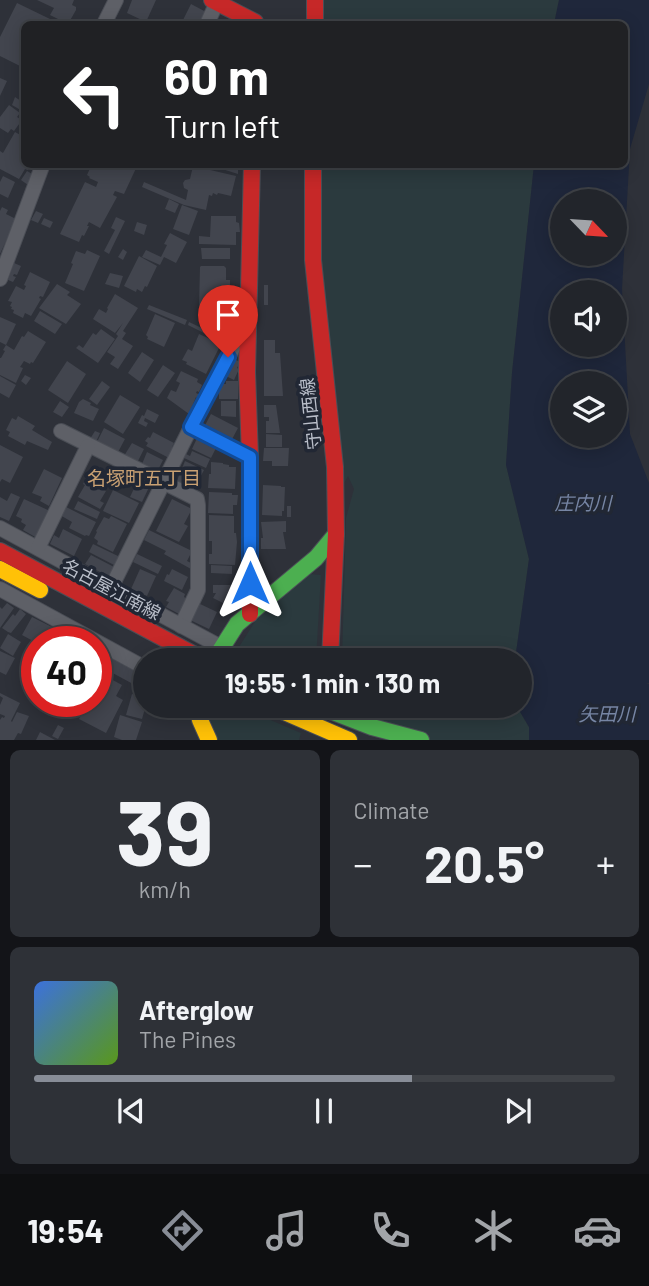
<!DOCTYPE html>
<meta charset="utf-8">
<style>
:root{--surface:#22252b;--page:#2e3137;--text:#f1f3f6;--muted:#a2a5a9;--line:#3f4247;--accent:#888d97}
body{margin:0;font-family:Barlow,"Noto Sans JP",sans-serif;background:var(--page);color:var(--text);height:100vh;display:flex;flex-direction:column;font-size:26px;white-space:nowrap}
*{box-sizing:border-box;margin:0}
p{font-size:23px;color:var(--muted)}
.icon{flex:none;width:38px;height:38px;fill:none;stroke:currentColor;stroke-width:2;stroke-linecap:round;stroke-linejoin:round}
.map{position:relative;height:740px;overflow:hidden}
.sheet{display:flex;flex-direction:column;gap:10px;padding:10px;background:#131418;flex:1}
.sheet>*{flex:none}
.banner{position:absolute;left:21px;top:21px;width:607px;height:147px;border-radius:10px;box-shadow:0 4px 18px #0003,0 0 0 2px var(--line);background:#202124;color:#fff;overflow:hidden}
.needle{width:46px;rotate:115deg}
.fabs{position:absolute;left:550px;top:189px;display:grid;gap:14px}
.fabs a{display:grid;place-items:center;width:77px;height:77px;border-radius:50%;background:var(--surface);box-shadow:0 4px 18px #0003,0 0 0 2px var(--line);font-size:35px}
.speed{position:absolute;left:21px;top:626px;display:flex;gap:14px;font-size:35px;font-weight:700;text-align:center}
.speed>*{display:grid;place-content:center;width:91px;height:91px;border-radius:50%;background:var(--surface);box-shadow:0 4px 18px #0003,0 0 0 2px var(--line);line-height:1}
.speed .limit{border:10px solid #d22;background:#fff;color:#111}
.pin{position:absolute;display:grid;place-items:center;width:60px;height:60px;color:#fff;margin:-72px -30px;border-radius:50% 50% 50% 0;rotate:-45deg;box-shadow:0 0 7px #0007}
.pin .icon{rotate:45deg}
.me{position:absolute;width:77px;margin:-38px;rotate:0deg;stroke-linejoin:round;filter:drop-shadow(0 0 5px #0008)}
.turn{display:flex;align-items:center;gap:24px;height:147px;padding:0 28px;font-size:32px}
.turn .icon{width:91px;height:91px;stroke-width:2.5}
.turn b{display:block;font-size:49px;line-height:60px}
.big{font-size:52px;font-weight:700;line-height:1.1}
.sheet .widget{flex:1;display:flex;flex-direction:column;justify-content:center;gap:10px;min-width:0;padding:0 24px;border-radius:10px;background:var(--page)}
.sheet .dial{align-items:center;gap:0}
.dial b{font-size:91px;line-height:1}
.song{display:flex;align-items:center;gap:21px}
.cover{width:84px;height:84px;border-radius:10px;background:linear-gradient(135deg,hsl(220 70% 55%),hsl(90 70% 35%))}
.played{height:7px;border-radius:4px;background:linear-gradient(90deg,var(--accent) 65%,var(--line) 65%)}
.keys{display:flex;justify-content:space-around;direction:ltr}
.heat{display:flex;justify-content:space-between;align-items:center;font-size:38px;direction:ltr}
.sheet .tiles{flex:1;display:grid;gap:10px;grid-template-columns:1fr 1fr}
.widget:last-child{grid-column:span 2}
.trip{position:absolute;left:133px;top:648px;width:399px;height:70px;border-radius:35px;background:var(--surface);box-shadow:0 4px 18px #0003,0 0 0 2px var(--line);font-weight:700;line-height:70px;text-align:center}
.menu{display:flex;height:112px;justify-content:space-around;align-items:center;background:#0e0f11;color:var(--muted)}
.menu .icon{width:49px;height:49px}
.menu .current{color:var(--accent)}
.menu b{font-size:32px;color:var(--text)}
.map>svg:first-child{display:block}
.green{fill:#2b3a3e}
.water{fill:#1f273b;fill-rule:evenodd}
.building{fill:#42454e}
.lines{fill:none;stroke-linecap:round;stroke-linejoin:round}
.street-casing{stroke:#4b4e56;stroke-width:16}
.fast-casing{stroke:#4b4e56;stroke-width:18}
.slow-casing{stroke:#4b4e56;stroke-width:18}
.jam-casing{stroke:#4b4e56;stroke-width:18}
.street{stroke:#5e6067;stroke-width:14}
.fast{stroke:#4caf50;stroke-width:16}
.slow{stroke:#ffc107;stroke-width:16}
.jam{stroke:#c62828;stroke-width:16}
.route-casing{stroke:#114b97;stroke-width:18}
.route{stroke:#1a73e8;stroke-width:12}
.labels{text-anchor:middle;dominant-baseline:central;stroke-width:7;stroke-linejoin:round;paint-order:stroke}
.street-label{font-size:18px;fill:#b9bec9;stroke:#212734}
.neighbourhood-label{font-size:19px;fill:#caa173;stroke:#212734}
.water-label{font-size:19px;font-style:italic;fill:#7685a4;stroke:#212734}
</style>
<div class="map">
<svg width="649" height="740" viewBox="0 0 649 740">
<rect width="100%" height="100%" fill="#2e3139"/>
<g class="green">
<polygon points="316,0 559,0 554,24 315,24"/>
<polygon points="313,165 534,165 512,373 506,465 529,559 515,660 342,660 346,518 354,489 348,476 335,500"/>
<polygon points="309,574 321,575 316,660 243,659 237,650 256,620"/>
<polygon points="213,705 235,705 301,733 299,740 218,740 209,717 209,706"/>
<polygon points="342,705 516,705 529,727 529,740 390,740"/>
</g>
<path class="water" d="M559,0H649V84L630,149L622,289L630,434L649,483V683L646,684H649V740H529V727L516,705H520V660H515L529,559L506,465L512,373L534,165L625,164V24H554ZM562,201H614V254H562ZM562,292H614V345H562ZM562,383H614V436H562Z"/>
<g class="building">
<polygon points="37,0 74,0 72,5 76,7 76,10 68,24 50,15 54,8"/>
<polygon points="132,0 156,0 146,22 127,13"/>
<polygon points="17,3 50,19 48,24 24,24 24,68 0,56 0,37"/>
<polygon points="191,4 208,13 202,24 181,24"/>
<polygon points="0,78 7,81 0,96"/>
<polygon points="15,97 24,103 24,112 12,105"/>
<polygon points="9,105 20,113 17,117 22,120 14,131 11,129 8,133 0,128 0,117"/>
<polygon points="15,132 24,137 24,164 31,164 28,170 25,169 19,179 0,169 0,151 3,153"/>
<polygon points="92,164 138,164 124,194 115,191 113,195 117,197 100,228 89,222 87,226 89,226 84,236 82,235 79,242 60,234 85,182 96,187 98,182 89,178 90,177 87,175"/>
<polygon points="219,164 238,164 238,174 219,168"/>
<polygon points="193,166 236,176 231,196 218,193 217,195 213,193 212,196 209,195 206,210 184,205 142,187 144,182 186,200 188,190 184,188 183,183 185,180 190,179"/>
<polygon points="27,171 34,175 28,185 21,180"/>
<polygon points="3,176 15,182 8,198 0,194 0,182"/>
<polygon points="169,199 179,204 175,213 165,209"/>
<polygon points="182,205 198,211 189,235 173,229"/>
<polygon points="2,207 8,210 6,214 16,219 0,254 0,211"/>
<polygon points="36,211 43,214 38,223 31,220"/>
<polygon points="211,216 236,216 236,222 239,223 240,232 236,232 236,245 199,244 199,236 210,237"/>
<polygon points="116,217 125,221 109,254 104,251 115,230 111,228"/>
<polygon points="44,218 53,222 50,228 41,224"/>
<polygon points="137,222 147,225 144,235 134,231"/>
<polygon points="170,233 187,242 176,263 164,257 160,265 142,257 146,250 161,257 167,245 164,244"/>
<polygon points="201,248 230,248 230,259 202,259"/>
<polygon points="123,249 127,252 123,260 118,257"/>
<polygon points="87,250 100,256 84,291 65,283 73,264 71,263 76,251 85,254"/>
<polygon points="139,256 157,266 147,287 145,286 142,292 137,289 136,292 124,286"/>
<polygon points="14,263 21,266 17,275 14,274 13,276 16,277 13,282 8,280"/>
<polygon points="201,266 224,266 226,268 226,280 230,280 230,299 225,299 225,306 220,306 219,310 213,310 213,311 202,312 202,307 199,307 200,267"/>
<polygon points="30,272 50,282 43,297 40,296 39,298 41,299 31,316 25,313 23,318 13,313 14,310 11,309 12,307 10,306 12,302 8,301 16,286 24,290 26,286 24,285"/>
<polygon points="110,273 123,276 119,288 105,284"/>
<polygon points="57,284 70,292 67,295 81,304 66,324 39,308"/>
<rect x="264" y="285" width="4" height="20"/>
<polygon points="115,294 138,308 123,331 126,333 122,339 133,346 118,369 110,364 115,357 107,352 118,336 116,334 123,323 115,333 93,319 99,309 106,313 108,309 107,308"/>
<polygon points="149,305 187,320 185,325 147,309"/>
<polygon points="219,309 238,309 238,319 227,338 221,335"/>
<polygon points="40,311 62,324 55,334 34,321"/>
<polygon points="155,314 175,323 164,347 147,339 148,337 146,335"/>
<polygon points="0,317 16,324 6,345 0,342"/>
<polygon points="189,322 225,339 224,343 188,325"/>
<polygon points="101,329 115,339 98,363 76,348 79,345 83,348 93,333 96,335"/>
<polygon points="28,331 46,342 33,363 31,362 30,364 24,361 20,367 23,368 16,383 0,375 0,358 1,358 5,351 3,350 6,345 14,350 22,336 24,337"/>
<polygon points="199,334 221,344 206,374 186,364 187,362 182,360 188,349 192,351"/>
<polygon points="264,340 275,340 275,353 280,353 283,396 264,396"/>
<polygon points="142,352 154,360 140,382 128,373"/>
<polygon points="232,358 240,362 237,368 239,369 234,380 224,375"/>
<polygon points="67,361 86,374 68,403 48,390"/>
<polygon points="163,365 175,373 158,397 147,390"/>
<polygon points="181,371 198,379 197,382 202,385 199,392 197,391 196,393 200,395 198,399 196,397 189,414 167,398 171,390 176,392 180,383 176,381"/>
<polygon points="25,375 31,378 26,385 21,381"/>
<polygon points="0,376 16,385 9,398 0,393"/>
<polygon points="102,381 110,387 97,405 89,399"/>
<polygon points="226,381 238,381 238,399 219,399 219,384 226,384"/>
<polygon points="120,395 140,407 123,434 104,422"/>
<polygon points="83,399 91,403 90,405 99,409 93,421 74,413 79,402"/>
<polygon points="60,401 69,407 62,417 53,412"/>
<polygon points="221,401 236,401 236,417 221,416"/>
<polygon points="264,405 276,405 280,433 266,433 266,421 269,421 269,417 264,417"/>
<polygon points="147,409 159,415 155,423 145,418 144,421 148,423 146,427 138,423 142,415 144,416"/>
<polygon points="211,414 238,428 230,443 203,429"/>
<polygon points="18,416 35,426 32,430 52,442 48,450 27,441 25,445 8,436 10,432 6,430 12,418 16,420"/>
<polygon points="104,428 125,439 117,454 96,444"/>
<polygon points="95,431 100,433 96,442 90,439"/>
<polygon points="153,432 174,443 172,447 174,448 169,458 146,446 148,443 145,441 148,437 150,438"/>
<polygon points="266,434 282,435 282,447 266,447"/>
<polygon points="198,436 217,446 211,458 192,449"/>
<polygon points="132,443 144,449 137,463 124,456"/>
<polygon points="0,445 23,457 10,483 2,479 0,482"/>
<polygon points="264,448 289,448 288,466 272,466 272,461 263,461"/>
<polygon points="192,451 210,459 206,468 184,458 186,454 190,456"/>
<polygon points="147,452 163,460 157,472 142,464"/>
<polygon points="185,461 204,470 193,491 176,483"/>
<polygon points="211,462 223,463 223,464 229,465 229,467 236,467 235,489 208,488 209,474 211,474"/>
<polygon points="44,469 62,478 49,506 40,501 42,497 32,493"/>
<polygon points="88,475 107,485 104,490 106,491 100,501 104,503 100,509 78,497 85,485 83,484"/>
<polygon points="139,478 151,483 142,502 130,497"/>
<polygon points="263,485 281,486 281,487 285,487 284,511 282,511 282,516 262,515"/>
<polygon points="113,490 139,503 129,523 103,511"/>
<polygon points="209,492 232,493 232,495 238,495 237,505 233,505 233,514 208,513"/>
<polygon points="11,493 20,497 9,521 0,517 0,497 7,501"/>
<polygon points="24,499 50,511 37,538 23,530 26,525 21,522 22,519 16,516"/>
<polygon points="172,499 192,509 184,524 188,526 179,542 156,531"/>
<polygon points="78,501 100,512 97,519 74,509"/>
<polygon points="64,506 96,522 89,536 86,535 85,536 69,528 72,522 60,515"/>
<rect x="287" y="506" width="4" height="11"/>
<polygon points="209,515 234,516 234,533 236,533 237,542 235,565 209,564 209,554 212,554 212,541 209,541"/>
<polygon points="111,516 127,524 113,552 97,544 98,541 94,538 97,532 96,531 104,517 109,519"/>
<polygon points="286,521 286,532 283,532 286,549 261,549 261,538 263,538 261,522"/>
<polygon points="63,529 82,539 74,556 50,544 54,535 59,538"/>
<polygon points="149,530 192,551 187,561 193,564 191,569 164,554 166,551 144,540"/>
<polygon points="93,544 120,557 116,566 89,552"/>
<polygon points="137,554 162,566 158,574 133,562"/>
<polygon points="91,555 114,567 109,577 85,564"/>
<polygon points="211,565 232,566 232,574 211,573"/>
<polygon points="140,569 156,576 147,596 131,589"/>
<polygon points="172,569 188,577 182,590 164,581 167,574 169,575"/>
<polygon points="213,585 236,585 236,593 233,593 231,597 233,598 229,606 213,598 216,593 213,593"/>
<polygon points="174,588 185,594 184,597 187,599 179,614 166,607 169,602 166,601"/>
<polygon points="7,603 14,608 0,628 0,607 2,609"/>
<polygon points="198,603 217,612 209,629 190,620"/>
<polygon points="20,609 26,614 11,633 8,632 2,628 13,614 15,616"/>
<polygon points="32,617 56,629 50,642 37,642 37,658 30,654 31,652 28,651 33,641 22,635"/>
<polygon points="8,634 21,642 13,656 0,648"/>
<polygon points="96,649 140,672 133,684 96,664"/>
<polygon points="0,651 15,658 6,675 0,672"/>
<polygon points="96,671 122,685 116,696 123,700 106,733 79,719 88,703 94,707 104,687 96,683"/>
<polygon points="0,693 20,703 11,721 12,722 17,712 29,716 21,734 18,733 14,740 0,740 0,720 2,717 4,718 5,716 0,714 0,705 3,698 0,696"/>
<polygon points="132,694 145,697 146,705 142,719 126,715"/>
<polygon points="120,715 142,722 136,740 122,740 114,737"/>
<polygon points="58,725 64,728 58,739 52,736"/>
<polygon points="40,732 55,740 36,740"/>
</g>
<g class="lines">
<g class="street-casing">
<g id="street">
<polyline points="104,24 116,0"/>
<polyline points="207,24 218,0"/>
<polyline points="0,279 43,164"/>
<polyline points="191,427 250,457"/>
<polyline points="61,431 197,499 198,505 198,590 181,626"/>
<polyline points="0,528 111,588 191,427 247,322"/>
<polyline points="38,548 88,446"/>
<polyline points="111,588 221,647"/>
<polyline points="0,589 145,668"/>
</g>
</g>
<g class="fast-casing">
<g id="fast">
<polyline points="214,660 237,624 316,558 336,534"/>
<polyline points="315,705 372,727 421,740"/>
</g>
</g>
<g class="slow-casing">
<g id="slow">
<polyline points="0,569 40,590"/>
<polyline points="197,705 200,720 209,740"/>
<polyline points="268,705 349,740"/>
</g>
</g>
<g class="jam-casing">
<g id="jam">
<polyline points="212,0 255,22 255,24"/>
<polyline points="315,0 315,24"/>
<polyline points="313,164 313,260 335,467 336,534 330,660"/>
<polyline points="0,551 191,653 207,660"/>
<polyline points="250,614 250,457 247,372 252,164"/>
</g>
</g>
<use href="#street" class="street"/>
<use href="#fast" class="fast"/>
<use href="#slow" class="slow"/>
<use href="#jam" class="jam"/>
</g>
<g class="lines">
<g class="route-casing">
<polyline id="route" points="228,357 191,427 250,457 250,583"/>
</g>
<use href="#route" class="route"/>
</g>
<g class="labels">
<g class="street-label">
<text transform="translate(310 414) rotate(-96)">守山西線</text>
<text transform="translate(112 589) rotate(28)">名古屋江南線</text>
</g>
<g class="neighbourhood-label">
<text x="144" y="477">名塚町五丁目</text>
</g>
<g class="water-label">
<text x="583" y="502">庄内川</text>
<text x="607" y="713">矢田川</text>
</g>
</g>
</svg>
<div class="fabs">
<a><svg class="needle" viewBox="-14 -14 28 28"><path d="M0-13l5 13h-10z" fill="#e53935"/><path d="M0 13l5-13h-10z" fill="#a2a5a9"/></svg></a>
<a><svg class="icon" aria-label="sound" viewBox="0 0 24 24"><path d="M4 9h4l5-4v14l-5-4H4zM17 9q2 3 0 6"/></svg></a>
<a><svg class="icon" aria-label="layers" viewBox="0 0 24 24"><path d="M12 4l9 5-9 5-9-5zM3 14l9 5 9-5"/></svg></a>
</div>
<div class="speed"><div class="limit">40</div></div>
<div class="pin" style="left:228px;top:357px;background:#d93025"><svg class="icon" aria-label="arrive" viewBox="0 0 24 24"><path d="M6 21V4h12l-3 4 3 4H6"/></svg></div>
<svg class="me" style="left:250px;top:583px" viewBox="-20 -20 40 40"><path d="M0-17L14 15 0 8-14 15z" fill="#1a73e8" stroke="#fff" stroke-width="4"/></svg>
<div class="trip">19:55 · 1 min · 130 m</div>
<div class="banner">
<div class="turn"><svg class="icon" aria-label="left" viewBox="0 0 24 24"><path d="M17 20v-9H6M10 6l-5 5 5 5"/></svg><div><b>60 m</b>Turn left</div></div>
</div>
</div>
<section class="sheet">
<div class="tiles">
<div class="widget dial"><b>39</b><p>km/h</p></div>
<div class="widget"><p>Climate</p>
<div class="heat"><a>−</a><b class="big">20.5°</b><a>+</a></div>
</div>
<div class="widget">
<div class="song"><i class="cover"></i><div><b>Afterglow</b><p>The Pines</p></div></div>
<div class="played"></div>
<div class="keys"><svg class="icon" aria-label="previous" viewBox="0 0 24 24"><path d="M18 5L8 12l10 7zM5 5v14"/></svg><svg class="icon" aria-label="pause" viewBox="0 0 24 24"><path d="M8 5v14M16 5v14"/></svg><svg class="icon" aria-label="next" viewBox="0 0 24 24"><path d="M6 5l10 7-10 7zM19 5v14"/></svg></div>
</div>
</div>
</section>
<nav class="menu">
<b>19:54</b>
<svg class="icon current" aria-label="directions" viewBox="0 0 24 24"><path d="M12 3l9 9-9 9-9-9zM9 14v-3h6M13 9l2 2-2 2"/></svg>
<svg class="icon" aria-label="music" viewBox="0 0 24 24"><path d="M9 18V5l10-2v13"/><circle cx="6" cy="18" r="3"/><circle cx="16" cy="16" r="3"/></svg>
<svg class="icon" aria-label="phone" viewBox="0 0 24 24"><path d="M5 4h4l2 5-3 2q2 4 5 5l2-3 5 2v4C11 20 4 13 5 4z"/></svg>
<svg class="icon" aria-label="climate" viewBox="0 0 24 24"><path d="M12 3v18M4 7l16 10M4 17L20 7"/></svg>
<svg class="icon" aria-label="car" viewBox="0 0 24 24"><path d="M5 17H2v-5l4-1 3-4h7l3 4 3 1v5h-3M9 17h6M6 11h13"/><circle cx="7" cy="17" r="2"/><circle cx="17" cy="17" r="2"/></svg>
</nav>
